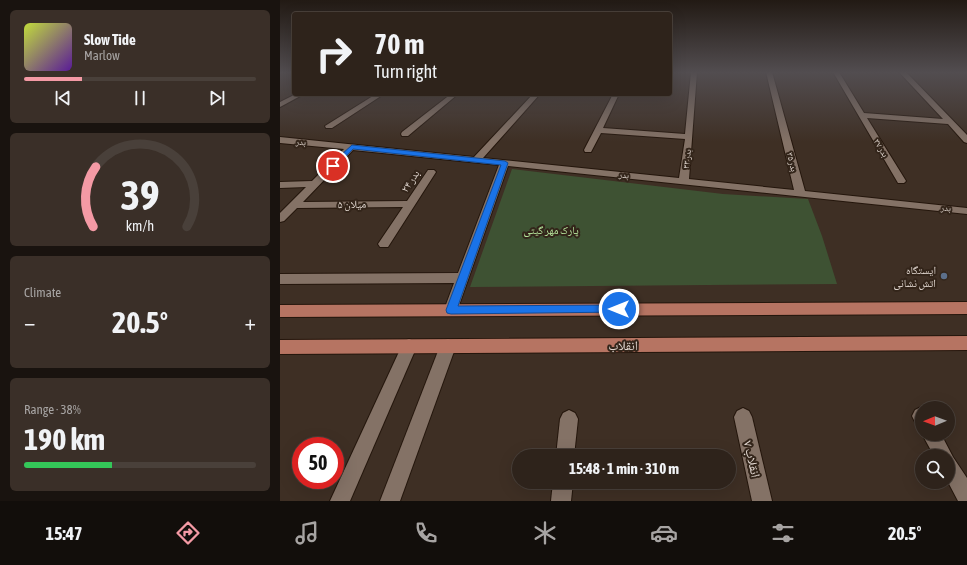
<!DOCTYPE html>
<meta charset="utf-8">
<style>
:root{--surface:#2e231b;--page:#3a2f28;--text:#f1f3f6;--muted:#a7a4a3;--line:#49403a;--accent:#f49aa5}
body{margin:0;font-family:"Asap Condensed","Noto Naskh Arabic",sans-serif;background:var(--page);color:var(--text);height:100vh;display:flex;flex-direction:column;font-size:15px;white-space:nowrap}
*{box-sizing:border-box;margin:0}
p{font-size:13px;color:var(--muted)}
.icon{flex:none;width:22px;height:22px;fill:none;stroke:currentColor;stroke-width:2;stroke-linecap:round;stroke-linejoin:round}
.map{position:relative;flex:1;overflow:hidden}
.panel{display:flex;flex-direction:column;gap:10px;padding:10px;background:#19130f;width:280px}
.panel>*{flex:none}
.hud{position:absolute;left:12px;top:12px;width:380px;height:84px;border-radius:4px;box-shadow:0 4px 16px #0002,0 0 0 1px var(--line);background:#2e231b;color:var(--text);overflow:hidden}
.needle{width:26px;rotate:269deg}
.controls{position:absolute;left:635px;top:401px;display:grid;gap:8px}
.controls a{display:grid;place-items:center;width:40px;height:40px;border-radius:50%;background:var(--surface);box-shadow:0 4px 16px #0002,0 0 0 1px var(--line);font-size:20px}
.speed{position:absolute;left:12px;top:437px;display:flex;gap:8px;font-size:20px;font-weight:700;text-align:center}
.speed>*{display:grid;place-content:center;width:52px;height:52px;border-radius:50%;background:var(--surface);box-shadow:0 4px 16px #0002,0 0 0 1px var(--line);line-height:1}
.speed .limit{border:6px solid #d22;background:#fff;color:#111}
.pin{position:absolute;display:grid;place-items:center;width:34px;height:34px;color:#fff;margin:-17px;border:2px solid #fff;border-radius:50%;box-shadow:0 1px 4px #0007}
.me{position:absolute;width:44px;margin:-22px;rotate:270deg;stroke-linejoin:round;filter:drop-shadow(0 0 3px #0008)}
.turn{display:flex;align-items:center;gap:14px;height:84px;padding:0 16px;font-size:18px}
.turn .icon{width:52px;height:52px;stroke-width:2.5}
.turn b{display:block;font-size:28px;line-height:34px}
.big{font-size:30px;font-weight:700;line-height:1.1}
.panel .card{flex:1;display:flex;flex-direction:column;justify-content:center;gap:6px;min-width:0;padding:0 14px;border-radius:6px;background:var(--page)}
.panel .dial{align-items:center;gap:0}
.dial svg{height:104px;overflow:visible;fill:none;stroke:var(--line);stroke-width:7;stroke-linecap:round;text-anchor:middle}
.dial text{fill:var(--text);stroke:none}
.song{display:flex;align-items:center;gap:12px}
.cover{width:48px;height:48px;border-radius:6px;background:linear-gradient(135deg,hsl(70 70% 55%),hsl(270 70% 35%))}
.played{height:4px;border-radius:2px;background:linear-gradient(90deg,var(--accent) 25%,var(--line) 25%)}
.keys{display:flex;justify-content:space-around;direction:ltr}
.heat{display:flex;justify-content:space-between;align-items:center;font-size:22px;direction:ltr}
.charge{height:6px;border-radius:3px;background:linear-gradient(90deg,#34c759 38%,var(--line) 0)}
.trip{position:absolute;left:232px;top:449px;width:224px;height:40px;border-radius:20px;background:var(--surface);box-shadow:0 4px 16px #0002,0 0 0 1px var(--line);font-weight:700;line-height:40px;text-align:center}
.tab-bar{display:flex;height:64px;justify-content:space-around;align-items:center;background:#120e0b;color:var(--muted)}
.tab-bar .icon{width:28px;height:28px}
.tab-bar .on{color:var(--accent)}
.tab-bar b{font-size:18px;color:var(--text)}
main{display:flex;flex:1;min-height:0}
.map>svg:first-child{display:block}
.green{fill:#3e5233}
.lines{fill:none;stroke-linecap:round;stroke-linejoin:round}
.minor-casing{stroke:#24160c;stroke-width:2}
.major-casing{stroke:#24160c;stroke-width:2}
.minor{fill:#847266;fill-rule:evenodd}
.major{fill:#b67462;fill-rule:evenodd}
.route{fill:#1a73e8;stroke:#114b97}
.service-dot{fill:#5c6f8a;stroke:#33251a;stroke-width:1.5}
.labels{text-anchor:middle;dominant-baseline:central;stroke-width:4;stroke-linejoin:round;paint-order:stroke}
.far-street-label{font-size:9px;fill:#dfd5ce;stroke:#33251a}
.street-label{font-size:11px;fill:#dfd5ce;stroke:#33251a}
.park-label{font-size:11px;fill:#b6e59c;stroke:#33251a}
.poi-label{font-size:11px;fill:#dfd5ce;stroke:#33251a;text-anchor:end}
.near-street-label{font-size:13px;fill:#dfd5ce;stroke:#33251a}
</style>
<main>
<section class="panel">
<div class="card">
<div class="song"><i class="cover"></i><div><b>Slow Tide</b><p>Marlow</p></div></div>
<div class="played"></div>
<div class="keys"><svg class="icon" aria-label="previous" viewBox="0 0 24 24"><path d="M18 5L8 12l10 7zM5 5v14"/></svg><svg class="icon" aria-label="pause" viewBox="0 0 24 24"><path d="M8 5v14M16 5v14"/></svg><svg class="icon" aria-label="next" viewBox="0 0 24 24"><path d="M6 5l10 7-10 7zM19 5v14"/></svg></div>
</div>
<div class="card dial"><svg viewBox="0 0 100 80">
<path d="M14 69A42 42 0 1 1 86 69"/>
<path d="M14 69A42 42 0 0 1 16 23" stroke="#f49aa5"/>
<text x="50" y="56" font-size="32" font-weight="700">39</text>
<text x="50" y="72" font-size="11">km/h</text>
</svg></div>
<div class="card"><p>Climate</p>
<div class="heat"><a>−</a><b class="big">20.5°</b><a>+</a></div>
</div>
<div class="card"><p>Range · 38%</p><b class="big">190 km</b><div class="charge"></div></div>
</section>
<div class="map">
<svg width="687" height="501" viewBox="0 0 687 501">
<rect width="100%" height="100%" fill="#3e2f24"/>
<polygon class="green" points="232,169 443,194 528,199 542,236 557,284 190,287"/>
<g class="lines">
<g class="minor-casing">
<g id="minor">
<polygon points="411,72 417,72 409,179 514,190 486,72 492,72 525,191 687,208 687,214 228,166 176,314 171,316 166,314 164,310 174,283 0,284 0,274 178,273 219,165 73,150 23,202 127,201 148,170 154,170 156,172 108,247 100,247 98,244 123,207 17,208 4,221 0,222 0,213 26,187 0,188 0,182 32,181 64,149 0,143 0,137 194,157 253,94 260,94 203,158 399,178 405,139 321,133 311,152 305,152 304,150 333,94 339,94 323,128 405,134"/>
<polygon points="553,72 559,72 584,113 663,119 619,72 626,72 687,135 687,143 684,142 668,124 587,118 626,181 624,183 618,183"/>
<polygon points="16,94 24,94 0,107 0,102"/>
<polygon points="96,94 104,94 52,128 46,128 45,126"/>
<polygon points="171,94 178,94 128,136 122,136 121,134 122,132"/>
<polygon points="129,339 134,341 137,346 70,501 50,501 124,341"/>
<polygon points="168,339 173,341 176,346 120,501 100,501 160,346 163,341"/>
<polygon points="641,407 643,408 642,427 636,424 632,416 635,410"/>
<polygon points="463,408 469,411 472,417 492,501 472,501 454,417 457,411"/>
<polygon points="289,410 295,413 298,419 294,456 276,456 280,419 283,413"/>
<polygon points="642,434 661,434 673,457 687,478 687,501 678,501 668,482 668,456 654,456"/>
<polygon points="273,482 293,482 291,501 271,501"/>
</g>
</g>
<g class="major-casing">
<g id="major">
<polygon points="687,302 687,314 0,317 0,305"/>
<polygon points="687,336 687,350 0,354 0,340"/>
</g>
</g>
<use href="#minor" class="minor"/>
<use href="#major" class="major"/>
</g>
<linearGradient id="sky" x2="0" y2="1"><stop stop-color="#221a14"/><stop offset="0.51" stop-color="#524d50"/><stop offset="1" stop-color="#524d50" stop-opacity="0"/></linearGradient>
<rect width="687" height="142" fill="url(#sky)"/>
<polygon class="route" points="72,145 225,161 228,163 178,306 339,305 343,306 344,309 343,312 171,314 167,313 166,310 221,165 73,149 56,167 51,167 51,164"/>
<circle class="service-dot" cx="664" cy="276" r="4"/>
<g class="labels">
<g class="far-street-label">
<text transform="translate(21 142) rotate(6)">بدر</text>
<text transform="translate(601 148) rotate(59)">بدر ۳۷</text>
<text transform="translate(407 159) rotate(-83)">بدر ۳۳</text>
<text transform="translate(512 162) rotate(76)">بدر ۳۵</text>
<text transform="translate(344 175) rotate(7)">بدر</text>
<text transform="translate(666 208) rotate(6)">بدر</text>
</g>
<g class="street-label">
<text transform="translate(130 181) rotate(-57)">بدر ۲۴</text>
<text transform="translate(72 204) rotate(-1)">میلان ۵</text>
</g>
<g class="park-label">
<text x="271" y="230">پارک مهر گیتی</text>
</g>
<g class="poi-label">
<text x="656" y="270">ایستگاه<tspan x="656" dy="13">اتش نشانی</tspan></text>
</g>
<g class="near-street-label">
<text x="343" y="345">انقلاب</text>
<text transform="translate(472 459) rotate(77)">انقلاب ۷</text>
</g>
</g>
</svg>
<div class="controls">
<a><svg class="needle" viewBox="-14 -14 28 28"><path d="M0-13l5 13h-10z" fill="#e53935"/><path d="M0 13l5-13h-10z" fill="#a7a4a3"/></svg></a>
<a><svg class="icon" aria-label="search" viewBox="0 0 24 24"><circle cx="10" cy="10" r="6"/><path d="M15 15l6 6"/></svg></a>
</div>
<div class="speed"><div class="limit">50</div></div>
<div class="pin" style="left:53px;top:166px;background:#d93025"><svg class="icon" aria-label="arrive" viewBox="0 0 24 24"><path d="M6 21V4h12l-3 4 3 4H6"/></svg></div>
<svg class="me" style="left:339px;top:309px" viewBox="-20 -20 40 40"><circle r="17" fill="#1a73e8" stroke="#fff" stroke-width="3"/><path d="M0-11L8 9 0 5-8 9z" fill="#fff"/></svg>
<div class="trip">15:48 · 1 min · 310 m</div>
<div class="hud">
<div class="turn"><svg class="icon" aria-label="right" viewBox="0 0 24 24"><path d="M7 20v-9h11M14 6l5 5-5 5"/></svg><div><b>70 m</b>Turn right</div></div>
</div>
</div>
</main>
<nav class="tab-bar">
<b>15:47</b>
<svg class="icon on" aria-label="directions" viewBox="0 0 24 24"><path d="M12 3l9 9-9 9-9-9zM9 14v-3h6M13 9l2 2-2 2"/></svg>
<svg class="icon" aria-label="music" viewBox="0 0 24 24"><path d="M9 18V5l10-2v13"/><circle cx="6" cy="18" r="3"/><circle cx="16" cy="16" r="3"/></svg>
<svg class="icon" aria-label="phone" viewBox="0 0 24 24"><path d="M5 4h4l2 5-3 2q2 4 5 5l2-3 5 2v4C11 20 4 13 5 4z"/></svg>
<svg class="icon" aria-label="climate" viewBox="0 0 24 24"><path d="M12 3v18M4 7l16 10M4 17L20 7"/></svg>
<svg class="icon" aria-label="car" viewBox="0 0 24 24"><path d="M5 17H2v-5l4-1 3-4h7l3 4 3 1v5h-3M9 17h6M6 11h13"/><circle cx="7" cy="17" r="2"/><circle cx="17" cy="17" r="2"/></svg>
<svg class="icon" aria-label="filters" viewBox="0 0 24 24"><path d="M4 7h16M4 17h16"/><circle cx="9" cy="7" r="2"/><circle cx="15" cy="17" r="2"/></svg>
<b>20.5°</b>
</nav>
